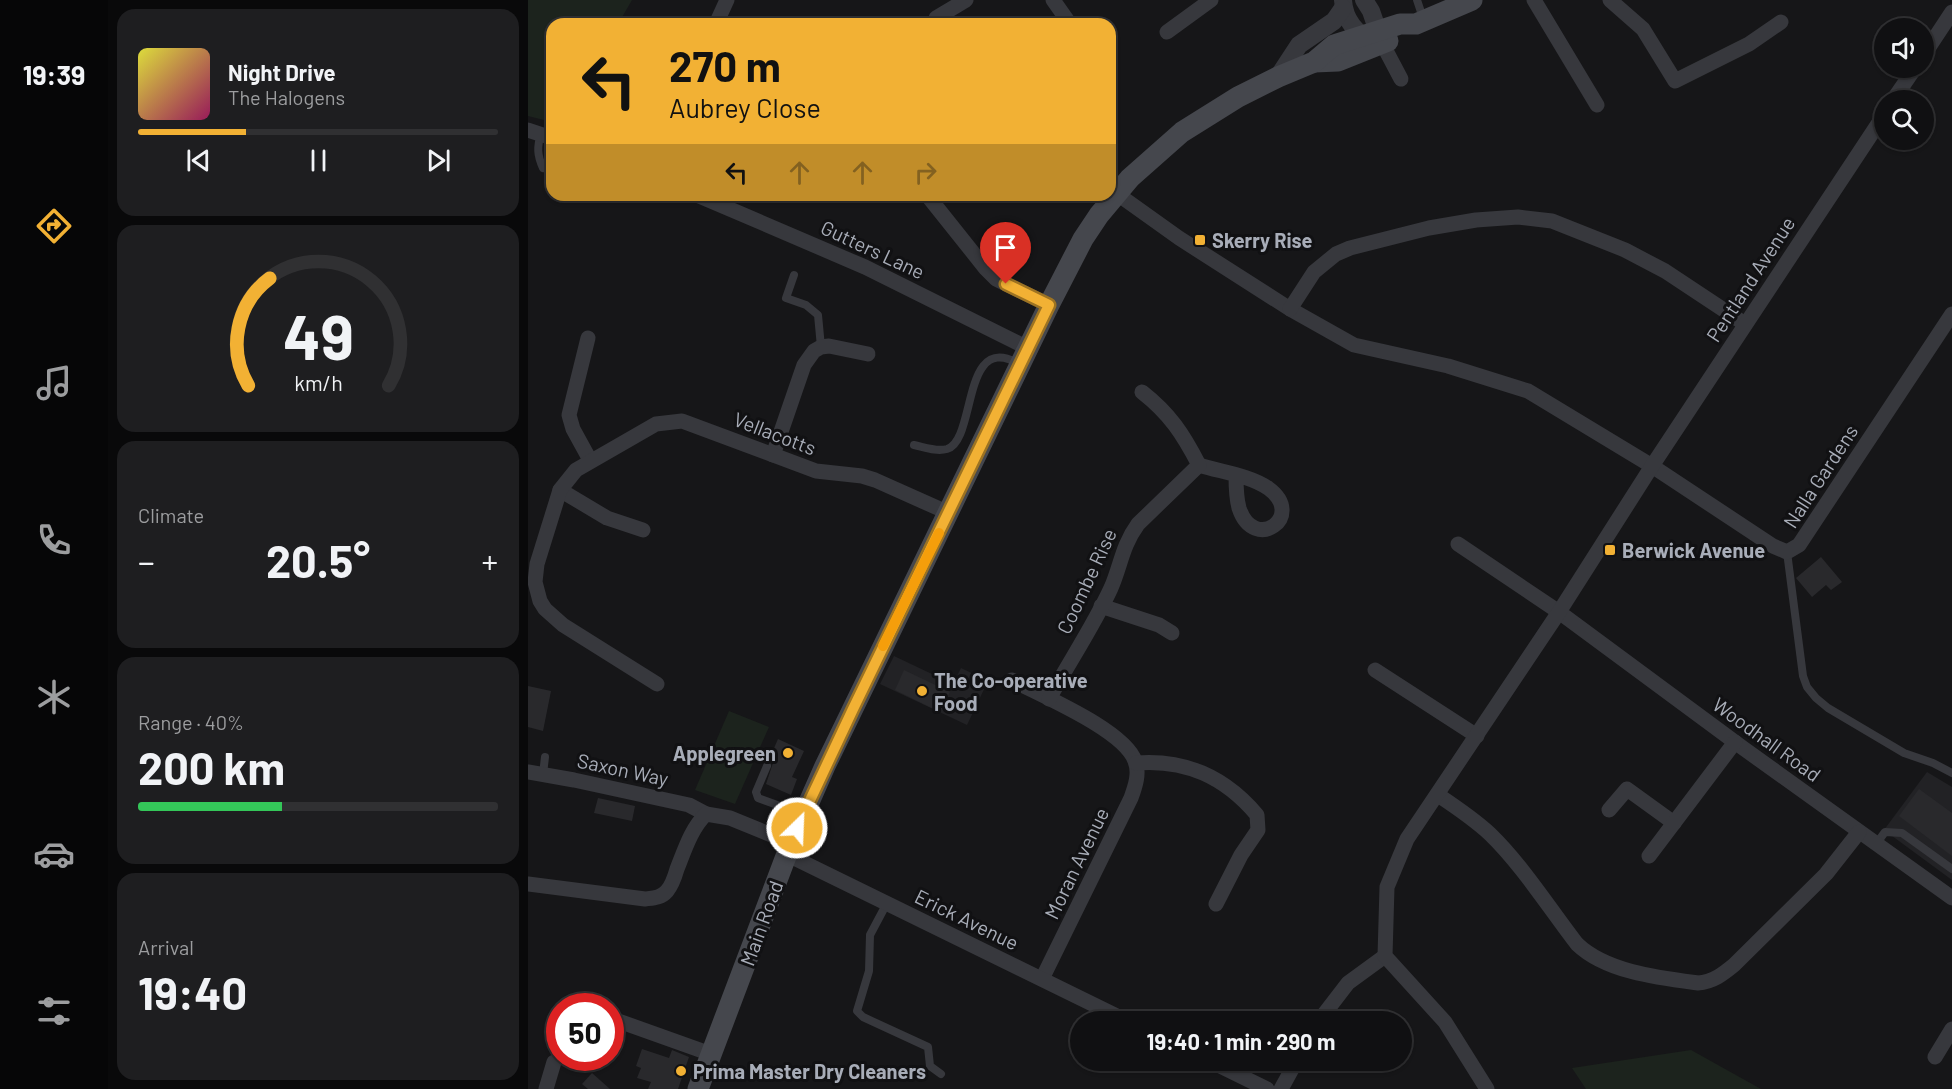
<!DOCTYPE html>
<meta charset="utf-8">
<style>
:root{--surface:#101012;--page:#1e1e20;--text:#f1f3f6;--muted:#9c9d9f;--line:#303032;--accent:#f2b134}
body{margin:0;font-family:Barlow,sans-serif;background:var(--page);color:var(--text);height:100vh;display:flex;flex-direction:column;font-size:22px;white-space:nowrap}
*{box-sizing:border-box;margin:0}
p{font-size:20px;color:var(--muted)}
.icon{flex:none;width:33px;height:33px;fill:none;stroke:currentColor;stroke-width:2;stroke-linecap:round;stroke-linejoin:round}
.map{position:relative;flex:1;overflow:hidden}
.panel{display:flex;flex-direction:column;gap:9px;padding:9px;background:#09090a;width:420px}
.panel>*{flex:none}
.top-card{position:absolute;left:18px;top:18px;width:570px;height:183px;border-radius:18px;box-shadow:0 2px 4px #0004,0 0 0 2px var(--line);background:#f2b134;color:#111;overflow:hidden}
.fabs{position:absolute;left:1346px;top:18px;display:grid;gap:12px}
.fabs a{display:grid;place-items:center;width:60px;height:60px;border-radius:50%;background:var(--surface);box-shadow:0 2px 4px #0004,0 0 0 2px var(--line);font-size:30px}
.speed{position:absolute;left:18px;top:993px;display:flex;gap:12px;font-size:30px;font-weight:700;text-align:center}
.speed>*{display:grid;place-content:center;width:78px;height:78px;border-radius:50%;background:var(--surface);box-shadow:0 2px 4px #0004,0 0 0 2px var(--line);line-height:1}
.speed .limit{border:9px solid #d22;background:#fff;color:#111}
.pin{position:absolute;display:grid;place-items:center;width:51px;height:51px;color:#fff;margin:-62px -26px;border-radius:50% 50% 50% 0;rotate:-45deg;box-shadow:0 0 6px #0007}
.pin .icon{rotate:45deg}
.me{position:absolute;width:66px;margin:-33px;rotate:24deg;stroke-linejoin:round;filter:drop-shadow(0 0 4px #0008)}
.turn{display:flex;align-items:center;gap:21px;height:126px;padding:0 24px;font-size:27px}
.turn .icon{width:78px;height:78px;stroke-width:2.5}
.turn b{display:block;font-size:42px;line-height:51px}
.lanes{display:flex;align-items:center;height:57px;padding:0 24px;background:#0003;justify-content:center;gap:30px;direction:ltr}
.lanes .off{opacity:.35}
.big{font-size:45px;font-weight:700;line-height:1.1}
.panel .card{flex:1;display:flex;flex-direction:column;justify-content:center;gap:9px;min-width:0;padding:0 21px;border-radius:18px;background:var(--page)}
.panel .dial{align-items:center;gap:0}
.dial svg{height:156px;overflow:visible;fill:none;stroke:var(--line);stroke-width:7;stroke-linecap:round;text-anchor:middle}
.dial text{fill:var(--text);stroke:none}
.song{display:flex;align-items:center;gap:18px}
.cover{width:72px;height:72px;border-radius:9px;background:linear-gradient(135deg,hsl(60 70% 55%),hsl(330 70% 35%))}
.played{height:6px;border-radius:3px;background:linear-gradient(90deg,var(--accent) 30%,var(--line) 30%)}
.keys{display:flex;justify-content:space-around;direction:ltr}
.heat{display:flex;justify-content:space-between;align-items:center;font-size:33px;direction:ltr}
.charge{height:9px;border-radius:4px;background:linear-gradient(90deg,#34c759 40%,var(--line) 0)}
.trip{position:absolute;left:542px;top:1011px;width:342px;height:60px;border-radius:30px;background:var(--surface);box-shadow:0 2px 4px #0004,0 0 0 2px var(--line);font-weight:700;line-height:60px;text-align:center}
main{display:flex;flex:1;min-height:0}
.dock{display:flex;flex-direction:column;width:108px;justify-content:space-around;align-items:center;background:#060607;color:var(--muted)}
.dock .icon{width:42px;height:42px}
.dock .current{color:var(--accent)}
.dock b{font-size:27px;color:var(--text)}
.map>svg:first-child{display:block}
.built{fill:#222225}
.green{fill:#1c231d}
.building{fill:#29292c}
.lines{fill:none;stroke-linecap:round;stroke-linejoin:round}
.service{stroke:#37383d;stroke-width:8}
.minor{stroke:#37383d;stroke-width:15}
.tertiary{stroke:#37383d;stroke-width:18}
.secondary{stroke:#45474d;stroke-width:21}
.route-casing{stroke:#9d7322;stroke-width:15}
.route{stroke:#f2b134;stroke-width:10}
.slow{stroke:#f59e0b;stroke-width:10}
.poi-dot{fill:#f2b134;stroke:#111113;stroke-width:2}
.labels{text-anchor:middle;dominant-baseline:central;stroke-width:6;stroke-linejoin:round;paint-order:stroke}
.poi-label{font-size:20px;font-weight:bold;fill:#a8adb8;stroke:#111113;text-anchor:start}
.street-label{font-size:20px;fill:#a8adb8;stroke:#111113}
</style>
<main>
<nav class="dock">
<b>19:39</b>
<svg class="icon current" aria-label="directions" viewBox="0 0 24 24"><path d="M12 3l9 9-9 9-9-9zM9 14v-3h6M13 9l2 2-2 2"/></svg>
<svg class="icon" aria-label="music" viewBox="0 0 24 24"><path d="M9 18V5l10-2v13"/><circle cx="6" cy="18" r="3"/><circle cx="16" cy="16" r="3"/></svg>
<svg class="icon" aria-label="phone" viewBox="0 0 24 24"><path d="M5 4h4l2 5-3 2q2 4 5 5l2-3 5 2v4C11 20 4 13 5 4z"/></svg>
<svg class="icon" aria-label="climate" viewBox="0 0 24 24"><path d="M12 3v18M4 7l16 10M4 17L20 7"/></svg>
<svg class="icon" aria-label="car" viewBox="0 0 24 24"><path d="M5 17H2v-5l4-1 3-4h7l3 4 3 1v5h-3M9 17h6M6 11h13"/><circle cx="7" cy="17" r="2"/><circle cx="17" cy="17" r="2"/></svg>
<svg class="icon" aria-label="filters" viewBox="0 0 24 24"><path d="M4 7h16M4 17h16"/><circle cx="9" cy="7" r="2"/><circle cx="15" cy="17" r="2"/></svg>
</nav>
<section class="panel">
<div class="card">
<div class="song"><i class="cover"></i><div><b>Night Drive</b><p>The Halogens</p></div></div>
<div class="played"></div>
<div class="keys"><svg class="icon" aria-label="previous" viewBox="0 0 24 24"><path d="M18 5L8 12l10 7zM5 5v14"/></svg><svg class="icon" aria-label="pause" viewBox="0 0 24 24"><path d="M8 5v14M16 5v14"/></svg><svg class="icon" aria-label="next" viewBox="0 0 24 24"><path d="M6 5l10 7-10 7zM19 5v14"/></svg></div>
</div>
<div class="card dial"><svg viewBox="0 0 100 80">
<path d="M14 69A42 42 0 1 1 86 69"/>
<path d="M14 69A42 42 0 0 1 25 14" stroke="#f2b134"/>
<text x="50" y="56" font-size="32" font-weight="700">49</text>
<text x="50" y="72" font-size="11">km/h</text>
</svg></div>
<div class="card"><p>Climate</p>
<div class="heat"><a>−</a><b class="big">20.5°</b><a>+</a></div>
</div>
<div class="card"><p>Range · 40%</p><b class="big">200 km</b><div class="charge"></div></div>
<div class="card"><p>Arrival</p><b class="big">19:40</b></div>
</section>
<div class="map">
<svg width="1424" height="1089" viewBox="0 0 1424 1089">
<rect width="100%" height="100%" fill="#161618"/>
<g class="built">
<polygon points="366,656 425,684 433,668 460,681 439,725 352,684"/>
<polygon points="1399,772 1424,787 1424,880 1356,830"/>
</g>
<g class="green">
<polygon points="0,0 104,0 90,24 24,24 24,122 0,116"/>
<polygon points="201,711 241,727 207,804 167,790"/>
<polygon points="1163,1050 1233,1089 1058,1089 1044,1068"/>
</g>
<g class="building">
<polygon points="1293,557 1314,582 1303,590 1298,585 1284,597 1268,578"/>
<polygon points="376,670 422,692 412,712 367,690"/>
<polygon points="0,686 23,691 15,731 0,727"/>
<polygon points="250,739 276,751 264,777 269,779 263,795 238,784 247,757 243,755"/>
<polygon points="1391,789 1424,813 1424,856 1371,816"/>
<polygon points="70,798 107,806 104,821 66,813"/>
<polygon points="114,1049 141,1058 144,1050 161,1057 150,1089 120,1089 123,1082 109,1078 113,1068 108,1066"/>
<polygon points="64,1073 82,1089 60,1089 54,1084"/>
</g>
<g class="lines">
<g class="service">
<polyline points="889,0 895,18"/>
<path d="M13,133C9,147 9,155 15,168"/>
<polyline points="266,275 258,298 278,305 290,315 293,347"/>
<path d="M386,445C396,447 408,452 419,449C449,440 433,330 491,364"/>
<polyline points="1259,552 1275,676 1279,687 1288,698 1300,708 1376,753 1405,763 1424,773"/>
<polyline points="239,766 228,792 230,798 274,814"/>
<polyline points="15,774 17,757"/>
<polyline points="1348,844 1357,832 1374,833 1424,869"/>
<polyline points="359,903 342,935 341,971 329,1011 335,1017 400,1047 402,1066 413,1074"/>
</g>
<g class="minor">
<polyline points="525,0 542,24"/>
<polyline points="1006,0 1069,105"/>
<polyline points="1082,0 1115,29 1147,81 1221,44 1253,22"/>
<polyline points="408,18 438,0"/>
<polyline points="188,24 199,0"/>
<polyline points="639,32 683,0"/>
<polyline points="854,43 873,79"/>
<polyline points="1395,56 1424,12"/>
<polyline points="1365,100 1387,68"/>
<polyline points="0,130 24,138"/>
<polyline points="588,193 651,238 762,309 826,345 920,366 1000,391 1124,466 1245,546 1259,552 1271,545 1424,314"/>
<polyline points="169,195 337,267 500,348"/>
<polyline points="399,195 458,269 468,279 521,305"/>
<polyline points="762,309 786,272 808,254 822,248 901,228 948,220 990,217 1024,221 1097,250 1137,271 1217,324"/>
<polyline points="60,338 41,415 45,429 62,460"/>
<polyline points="245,455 276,365 286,351 293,347 301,346 340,354"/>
<path d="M671,465C693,472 721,475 740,488C779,516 726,554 711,508C708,497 708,486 708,476"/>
<polyline points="32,490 79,518 115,530"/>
<polyline points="930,544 1031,612 1215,748 1424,898"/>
<polyline points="573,606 631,625 644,633"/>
<polyline points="847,670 949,736"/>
<path d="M484,680C514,696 596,730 607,761C612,773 607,787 603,798L514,979"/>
<polyline points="129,684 35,625 17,609 12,601 7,582 9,564 32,490 48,470 128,424 154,421 288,471 334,476 347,480 421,513"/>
<path d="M521,699C541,662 565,627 583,588C593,565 594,546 610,524L671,465C655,434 642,414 614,392"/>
<path d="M608,763C658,759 697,777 729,815L730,830L713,855L688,904"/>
<polyline points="0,772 46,780 161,805 178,814"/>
<path d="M910,795C928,807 946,819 962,834C994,865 1022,909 1049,944C1078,972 1131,978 1170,983C1185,982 1195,974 1206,965L1298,874L1331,832"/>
<polyline points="1081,810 1099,789 1146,823"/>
<polyline points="258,854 601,1022"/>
<polyline points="1121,856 1207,742"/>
<path d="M0,884L117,899C125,898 133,898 139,891C144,885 147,876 149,869C157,849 163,829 178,814L202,818L263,843"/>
<polyline points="46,1005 50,1006"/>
<polyline points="82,1018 183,1054"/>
<polyline points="790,1022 820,983 857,956"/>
<polyline points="1407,1057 1424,1029"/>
<polyline points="680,1060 739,1089"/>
<polyline points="18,1089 26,1062"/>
<polyline points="753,1089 769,1060"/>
<polyline points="959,1089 917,1022 857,956 859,887 879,839 1031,612 1124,466 1356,115"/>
</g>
<g class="tertiary">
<path d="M815,0C816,19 828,35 846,41"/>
<polyline points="836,0 843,11 854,43"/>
<polyline points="750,77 771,45 806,21 815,8"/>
</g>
<g class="secondary">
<polyline points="786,62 810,61 860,41"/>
<polyline points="170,1089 263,843 297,766 521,305 555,239 571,215 602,178 654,132 710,97 750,77 786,62 806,45 872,24 888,24 944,0"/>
</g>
</g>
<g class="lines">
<g class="route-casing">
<polyline id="route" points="269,828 325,709 521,305 478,284"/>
</g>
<use href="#route" class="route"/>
<polyline class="slow" points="355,646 411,533"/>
</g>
<g class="poi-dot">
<rect x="666" y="234" width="12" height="12" rx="3"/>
<rect x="1076" y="544" width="12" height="12" rx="3"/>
<circle cx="394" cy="691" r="6"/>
<circle cx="260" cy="753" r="6"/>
<circle cx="153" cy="1071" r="6"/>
</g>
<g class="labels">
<g class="poi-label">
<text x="684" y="240">Skerry Rise</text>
<text x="1094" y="550">Berwick Avenue</text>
<text x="406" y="680">The Co-operative<tspan x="406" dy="23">Food</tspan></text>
<text x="248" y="753" text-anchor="end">Applegreen</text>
<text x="165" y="1071">Prima Master Dry Cleaners</text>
</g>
<g class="street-label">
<text transform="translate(345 249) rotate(25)">Gutters Lane</text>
<text transform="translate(1222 279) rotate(-57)">Pentland Avenue</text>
<text transform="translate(247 433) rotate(21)">Vellacotts</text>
<text transform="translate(1292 476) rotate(-57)">Nalla Gardens</text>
<text transform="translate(558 581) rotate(-65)">Coombe Rise</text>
<text transform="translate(1239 739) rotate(36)">Woodhall Road</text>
<text transform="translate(95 769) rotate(12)">Saxon Way</text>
<text transform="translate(548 863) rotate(-64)">Moran Avenue</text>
<text transform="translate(439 919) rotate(26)">Erick Avenue</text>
<text transform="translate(233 923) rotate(-70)">Main Road</text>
</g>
</g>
</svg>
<div class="fabs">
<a><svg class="icon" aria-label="sound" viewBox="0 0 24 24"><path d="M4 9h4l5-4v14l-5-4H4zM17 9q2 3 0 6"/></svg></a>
<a><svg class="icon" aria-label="search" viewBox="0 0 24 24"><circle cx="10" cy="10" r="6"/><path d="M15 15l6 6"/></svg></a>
</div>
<div class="speed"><div class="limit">50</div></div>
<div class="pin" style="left:478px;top:284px;background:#d93025"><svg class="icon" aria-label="arrive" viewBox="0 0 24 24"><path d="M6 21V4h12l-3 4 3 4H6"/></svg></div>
<svg class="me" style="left:269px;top:828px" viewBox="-20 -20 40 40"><circle r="17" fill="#f2b134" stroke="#fff" stroke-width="3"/><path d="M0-11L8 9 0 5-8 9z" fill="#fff"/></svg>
<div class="trip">19:40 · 1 min · 290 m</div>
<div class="top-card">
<div class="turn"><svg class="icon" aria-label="left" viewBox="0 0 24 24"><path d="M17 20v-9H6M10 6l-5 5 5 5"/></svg><div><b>270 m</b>Aubrey Close</div></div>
<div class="lanes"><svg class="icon" aria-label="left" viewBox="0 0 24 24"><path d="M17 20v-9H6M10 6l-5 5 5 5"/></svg><svg class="icon off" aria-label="ahead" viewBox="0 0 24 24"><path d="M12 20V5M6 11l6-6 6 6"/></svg><svg class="icon off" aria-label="ahead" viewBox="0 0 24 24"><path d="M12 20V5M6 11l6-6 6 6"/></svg><svg class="icon off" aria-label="right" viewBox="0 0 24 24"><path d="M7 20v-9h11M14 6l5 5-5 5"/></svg></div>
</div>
</div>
</main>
